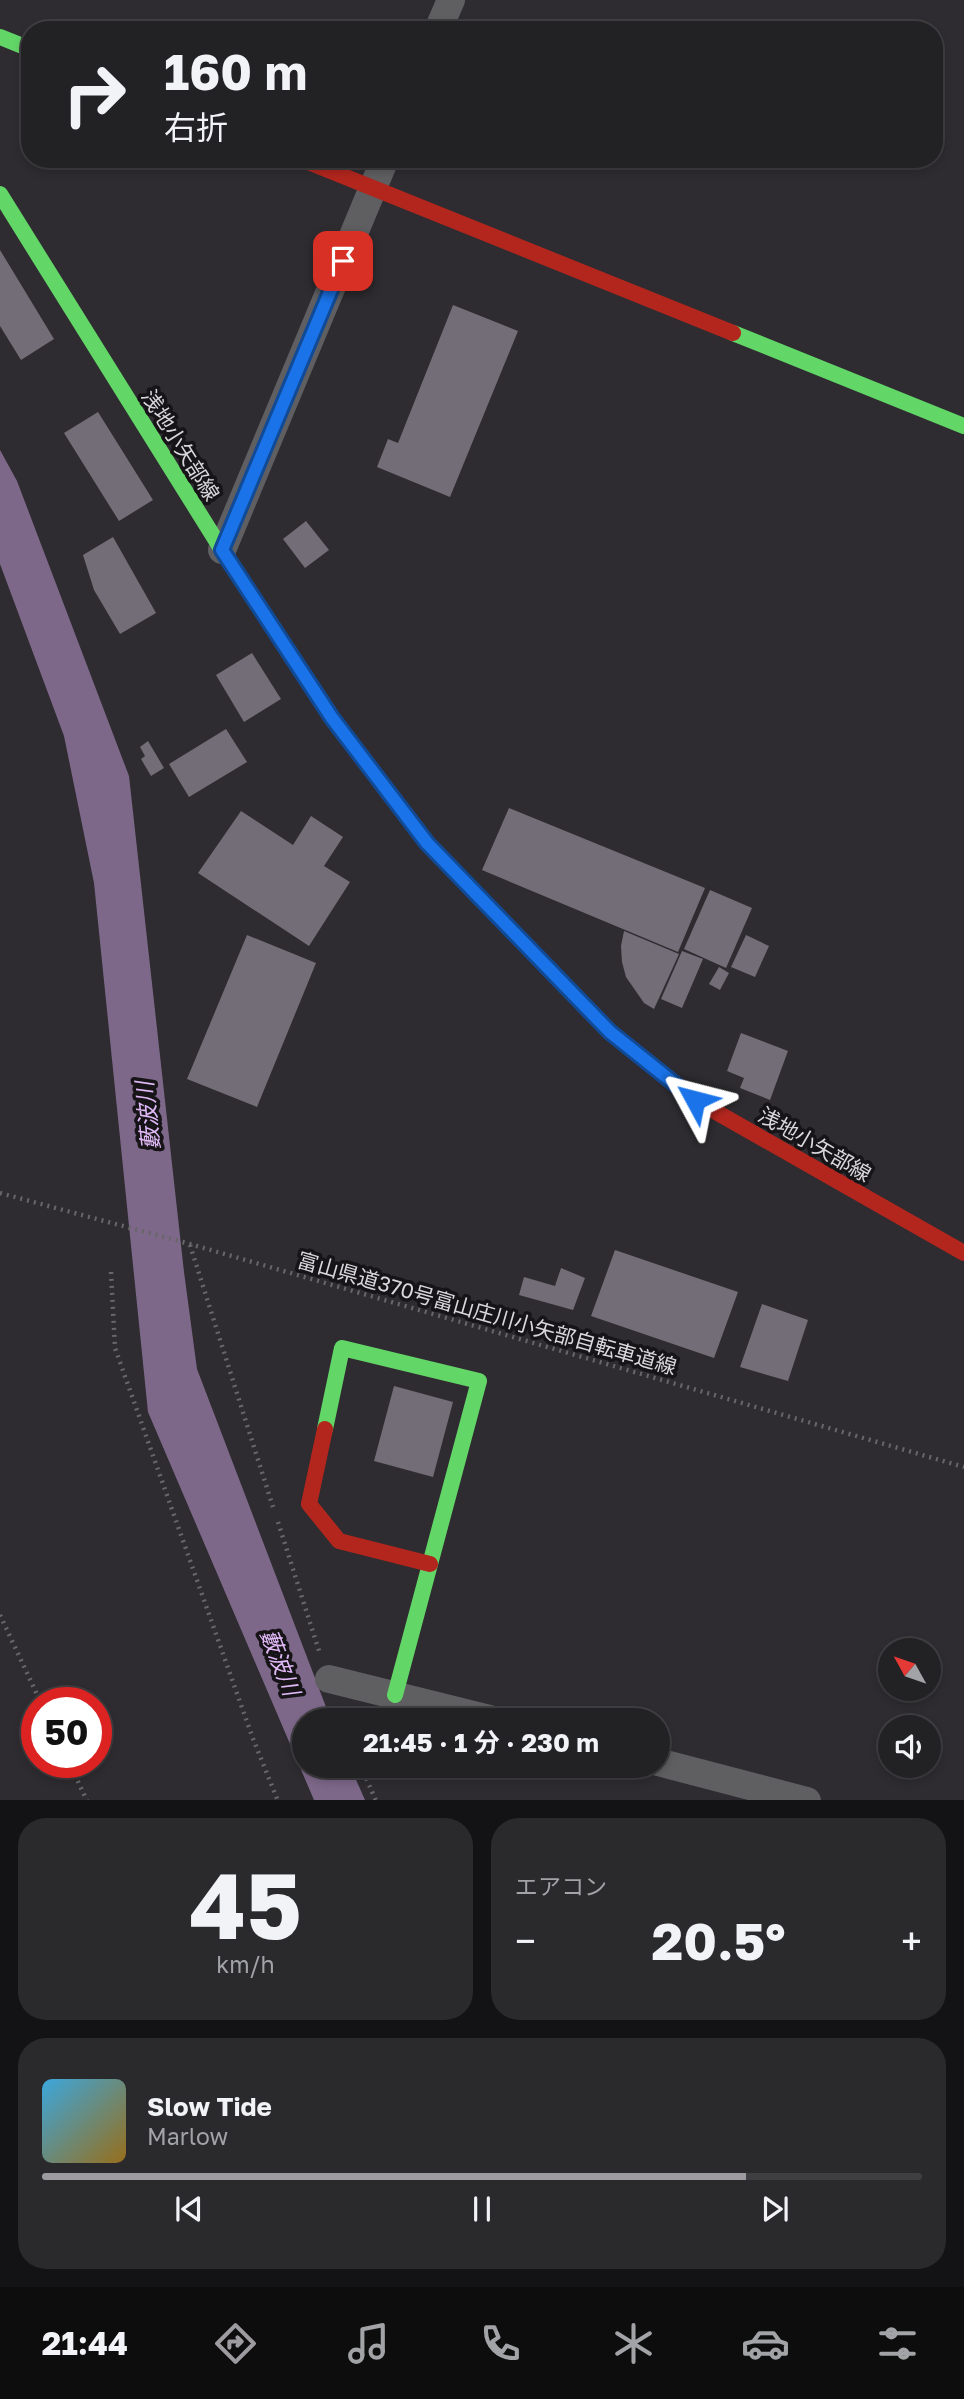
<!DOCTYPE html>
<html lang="ja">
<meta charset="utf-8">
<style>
:root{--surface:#222124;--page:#2a292c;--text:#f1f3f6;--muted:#a2a3a6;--line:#3f3e41;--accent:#9d9b9f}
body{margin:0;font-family:"Golos Text","Noto Sans JP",sans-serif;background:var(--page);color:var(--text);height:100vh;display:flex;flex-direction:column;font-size:26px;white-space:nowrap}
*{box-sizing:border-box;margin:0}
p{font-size:23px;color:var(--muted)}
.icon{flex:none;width:38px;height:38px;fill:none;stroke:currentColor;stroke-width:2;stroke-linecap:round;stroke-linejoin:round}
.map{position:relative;height:1800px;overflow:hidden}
.panel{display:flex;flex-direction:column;gap:18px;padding:18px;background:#131214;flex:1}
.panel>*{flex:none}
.hud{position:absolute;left:21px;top:21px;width:922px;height:147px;border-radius:28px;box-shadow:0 4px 10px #0003,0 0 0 2px var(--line);background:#222124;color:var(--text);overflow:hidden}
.needle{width:46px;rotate:310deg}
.buttons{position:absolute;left:878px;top:1638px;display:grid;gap:14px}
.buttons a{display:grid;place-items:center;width:63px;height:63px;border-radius:50%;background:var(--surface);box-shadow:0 4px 10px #0003,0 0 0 2px var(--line);font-size:35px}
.speed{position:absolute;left:21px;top:1687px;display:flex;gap:14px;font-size:35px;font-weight:700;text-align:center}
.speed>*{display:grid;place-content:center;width:91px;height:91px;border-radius:50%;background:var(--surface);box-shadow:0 4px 10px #0003,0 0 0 2px var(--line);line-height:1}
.speed .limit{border:10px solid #d22;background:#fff;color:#111}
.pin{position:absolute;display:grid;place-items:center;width:60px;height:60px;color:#fff;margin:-30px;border-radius:14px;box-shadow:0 4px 10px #0006}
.me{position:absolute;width:77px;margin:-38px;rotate:308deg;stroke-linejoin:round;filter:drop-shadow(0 0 5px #0008)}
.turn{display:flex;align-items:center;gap:24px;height:147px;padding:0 28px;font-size:32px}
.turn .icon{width:91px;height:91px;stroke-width:2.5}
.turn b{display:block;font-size:49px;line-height:60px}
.big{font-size:52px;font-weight:700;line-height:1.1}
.panel .widget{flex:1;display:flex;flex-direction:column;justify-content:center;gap:10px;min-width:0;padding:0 24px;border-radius:28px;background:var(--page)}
.panel .dial{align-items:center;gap:0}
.dial b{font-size:91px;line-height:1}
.song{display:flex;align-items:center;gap:21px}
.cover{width:84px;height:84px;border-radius:10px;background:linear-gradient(135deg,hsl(200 70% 55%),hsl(40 70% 35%))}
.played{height:7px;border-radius:4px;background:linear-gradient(90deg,var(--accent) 80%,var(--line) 80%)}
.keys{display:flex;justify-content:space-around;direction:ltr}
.heat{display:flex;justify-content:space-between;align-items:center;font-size:38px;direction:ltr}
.panel .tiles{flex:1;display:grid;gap:18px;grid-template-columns:1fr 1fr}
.widget:last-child{grid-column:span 2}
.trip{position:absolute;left:292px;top:1708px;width:378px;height:70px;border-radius:35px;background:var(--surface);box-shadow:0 4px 10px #0003,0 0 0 2px var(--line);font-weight:700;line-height:70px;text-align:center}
.tab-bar{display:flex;height:112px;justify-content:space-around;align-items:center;background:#0e0d0e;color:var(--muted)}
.tab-bar .icon{width:49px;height:49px}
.tab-bar .active{color:var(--accent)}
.tab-bar b{font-size:32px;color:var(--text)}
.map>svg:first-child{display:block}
.water{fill:#7e688a}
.building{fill:#736d77}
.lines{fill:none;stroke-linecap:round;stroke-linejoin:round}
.path{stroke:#676668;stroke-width:4.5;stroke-dasharray:2 5;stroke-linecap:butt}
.street{stroke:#5f5e60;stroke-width:28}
.fast{stroke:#63d668;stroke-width:16}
.slow{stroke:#ff974d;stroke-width:16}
.jam{stroke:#b3261e;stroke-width:16}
.route-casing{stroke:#114b97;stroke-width:18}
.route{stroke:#1a73e8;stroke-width:12}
.labels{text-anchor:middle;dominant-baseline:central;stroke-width:7;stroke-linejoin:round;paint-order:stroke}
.street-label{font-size:21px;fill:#d9d7db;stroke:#161417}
.water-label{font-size:23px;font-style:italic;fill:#dfb8f5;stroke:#161417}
</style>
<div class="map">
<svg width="964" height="1801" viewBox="0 0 964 1801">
<rect width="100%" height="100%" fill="#2e2c30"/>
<polygon class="water" points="0,450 17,481 129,776 184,1272 197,1369 331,1720 304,1720 304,1766 350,1766 365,1800 314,1800 148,1412 94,883 64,736 0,564"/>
<g class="building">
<polygon points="0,250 54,339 21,360 0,326"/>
<polygon points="453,305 518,331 450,497 377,467 388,439 398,443"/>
<polygon points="98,412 153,500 119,521 64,433"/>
<polygon points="306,521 329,550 305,568 283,539"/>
<polygon points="113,537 156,613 120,634 94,590 83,555"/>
<polygon points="252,653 281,699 244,722 216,675"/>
<polygon points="226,729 247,762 189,797 169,764"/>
<polygon points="148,741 164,768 151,776 141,759 145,756 140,747"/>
<polygon points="509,808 705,888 678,952 482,870"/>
<polygon points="241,811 293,845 311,816 343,837 324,866 350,882 309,946 198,873"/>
<polygon points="710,890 752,908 726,968 684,949"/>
<polygon points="624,931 679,954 654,1009 644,1003 626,977 622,962 621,946"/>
<polygon points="247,935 316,963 257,1107 187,1079"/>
<polygon points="746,935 769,946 755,977 731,967"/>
<polygon points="682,951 703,959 682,1008 661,999"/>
<polygon points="719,967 729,973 720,990 709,984"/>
<polygon points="741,1033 788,1051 770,1100 740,1088 744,1078 727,1071"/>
<polygon points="615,1250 738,1292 714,1358 591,1316"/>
<polygon points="561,1268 585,1278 573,1310 519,1295 524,1277 555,1286"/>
<polygon points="762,1304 808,1320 788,1381 740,1367"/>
<polygon points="394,1386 453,1402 433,1477 374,1461"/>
</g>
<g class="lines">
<g class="path">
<polyline points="0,1193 190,1244 964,1467"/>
<polyline points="190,1245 273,1507"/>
<polyline points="111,1272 115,1348 252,1736 278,1801"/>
<polyline points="278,1522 320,1654"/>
<polyline points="0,1615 41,1703"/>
<polyline points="69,1762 87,1801"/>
<polyline points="361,1766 376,1801"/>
</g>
<g class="street">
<polyline points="438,30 451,0"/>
<polyline points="222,550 385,159"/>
<polyline points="329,1679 494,1720"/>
<polyline points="658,1762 807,1801"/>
</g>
<g class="fast">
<polyline points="0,37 30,49"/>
<polyline points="0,194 222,550 275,631"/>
<polyline points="733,333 964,426"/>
<polyline points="325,1429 342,1348 479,1381 395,1695"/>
</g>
<polyline class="slow" points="275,631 332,718 427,843 610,1032 649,1063"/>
<g class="jam">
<polyline points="301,159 733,333"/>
<polyline points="649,1063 695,1100 964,1253"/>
<polyline points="325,1429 309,1504 339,1541 430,1564"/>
</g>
</g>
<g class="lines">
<g class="route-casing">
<polyline id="route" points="343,261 222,550 332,718 427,843 610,1032 695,1100"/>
</g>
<use href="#route" class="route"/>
</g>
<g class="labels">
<g class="street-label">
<text transform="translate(181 445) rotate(58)">浅地小矢部線</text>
<text transform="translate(815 1144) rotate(30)">浅地小矢部線</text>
<text transform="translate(487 1313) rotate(16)">富山県道370号富山庄川小矢部自転車道線</text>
</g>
<g class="water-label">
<text transform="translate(147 1116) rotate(-96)">藪波川</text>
<text transform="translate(281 1662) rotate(69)">藪波川</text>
</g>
</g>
</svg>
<div class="buttons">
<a><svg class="needle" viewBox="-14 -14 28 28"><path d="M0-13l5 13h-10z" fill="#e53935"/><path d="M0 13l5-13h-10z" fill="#a2a3a6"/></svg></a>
<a><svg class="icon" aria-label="sound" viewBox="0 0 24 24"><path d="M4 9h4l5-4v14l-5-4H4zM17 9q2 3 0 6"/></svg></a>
</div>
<div class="speed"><div class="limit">50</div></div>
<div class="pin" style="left:343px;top:261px;background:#d93025"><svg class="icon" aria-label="arrive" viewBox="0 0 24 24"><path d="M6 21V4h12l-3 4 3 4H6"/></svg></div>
<svg class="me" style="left:695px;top:1100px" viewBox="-20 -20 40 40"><path d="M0-17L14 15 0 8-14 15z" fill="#1a73e8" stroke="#fff" stroke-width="4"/></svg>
<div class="trip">21:45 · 1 分 · 230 m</div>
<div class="hud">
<div class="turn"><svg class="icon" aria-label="right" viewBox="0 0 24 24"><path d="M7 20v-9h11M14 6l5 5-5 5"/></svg><div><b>160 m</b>右折</div></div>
</div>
</div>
<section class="panel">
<div class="tiles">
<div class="widget dial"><b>45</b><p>km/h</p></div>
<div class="widget"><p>エアコン</p>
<div class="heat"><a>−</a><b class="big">20.5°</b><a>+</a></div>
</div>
<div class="widget">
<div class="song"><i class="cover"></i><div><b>Slow Tide</b><p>Marlow</p></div></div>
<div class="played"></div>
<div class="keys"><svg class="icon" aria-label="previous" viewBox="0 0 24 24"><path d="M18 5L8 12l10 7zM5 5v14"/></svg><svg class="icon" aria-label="pause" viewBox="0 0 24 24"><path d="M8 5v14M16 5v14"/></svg><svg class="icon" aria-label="next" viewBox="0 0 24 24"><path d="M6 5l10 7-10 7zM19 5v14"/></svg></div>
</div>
</div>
</section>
<nav class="tab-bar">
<b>21:44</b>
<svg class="icon active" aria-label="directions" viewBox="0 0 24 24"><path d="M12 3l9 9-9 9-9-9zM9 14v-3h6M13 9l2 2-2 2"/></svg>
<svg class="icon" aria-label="music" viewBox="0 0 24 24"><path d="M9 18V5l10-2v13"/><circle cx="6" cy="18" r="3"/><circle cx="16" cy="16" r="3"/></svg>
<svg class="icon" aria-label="phone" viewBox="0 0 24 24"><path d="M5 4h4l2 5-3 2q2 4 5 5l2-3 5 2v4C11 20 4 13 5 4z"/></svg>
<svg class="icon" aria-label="climate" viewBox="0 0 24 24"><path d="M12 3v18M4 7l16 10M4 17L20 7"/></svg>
<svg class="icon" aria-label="car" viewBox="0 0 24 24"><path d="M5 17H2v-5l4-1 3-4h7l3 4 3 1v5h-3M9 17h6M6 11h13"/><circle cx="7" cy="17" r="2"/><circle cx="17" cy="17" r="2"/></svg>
<svg class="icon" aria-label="filters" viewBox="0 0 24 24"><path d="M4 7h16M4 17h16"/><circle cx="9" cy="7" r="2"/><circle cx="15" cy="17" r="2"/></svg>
</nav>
